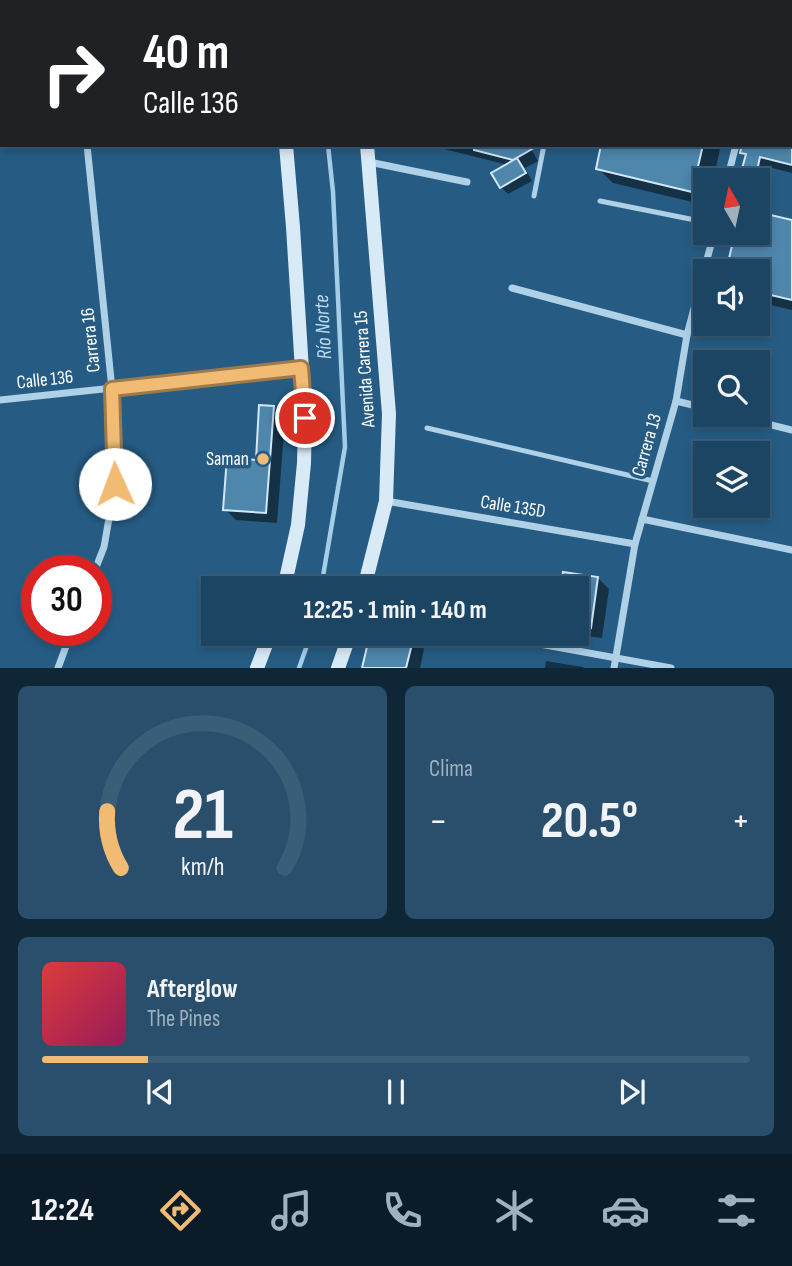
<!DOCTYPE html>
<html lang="es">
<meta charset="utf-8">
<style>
:root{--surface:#1c4563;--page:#294f6c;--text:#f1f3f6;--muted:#a0b1be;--line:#3a5d78;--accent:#f1bb74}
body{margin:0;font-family:"Sofia Sans Condensed",sans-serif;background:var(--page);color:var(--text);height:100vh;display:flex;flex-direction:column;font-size:26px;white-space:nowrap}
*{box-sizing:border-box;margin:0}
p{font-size:23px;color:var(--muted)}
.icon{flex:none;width:38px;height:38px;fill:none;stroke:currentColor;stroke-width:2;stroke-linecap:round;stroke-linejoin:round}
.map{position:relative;height:668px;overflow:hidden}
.details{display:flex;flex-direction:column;gap:18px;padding:18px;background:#0f2636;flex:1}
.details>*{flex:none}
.guide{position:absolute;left:0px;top:0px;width:793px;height:147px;box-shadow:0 4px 10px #0003,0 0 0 2px var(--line);background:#202124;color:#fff;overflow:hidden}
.needle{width:46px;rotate:351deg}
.controls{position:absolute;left:693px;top:168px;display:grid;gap:14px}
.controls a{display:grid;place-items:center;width:77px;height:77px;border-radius:0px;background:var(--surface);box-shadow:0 4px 10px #0003,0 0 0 2px var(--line);font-size:35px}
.speed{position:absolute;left:21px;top:555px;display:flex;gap:14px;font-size:35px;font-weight:700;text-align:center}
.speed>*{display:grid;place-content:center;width:91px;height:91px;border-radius:50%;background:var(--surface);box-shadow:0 4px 10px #0003,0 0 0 2px var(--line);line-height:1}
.speed .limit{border:10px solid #d22;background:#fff;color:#111}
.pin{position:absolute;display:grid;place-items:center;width:60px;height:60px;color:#fff;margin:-30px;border:4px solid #fff;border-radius:50%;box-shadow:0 2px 7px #0007}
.me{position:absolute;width:77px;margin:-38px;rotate:358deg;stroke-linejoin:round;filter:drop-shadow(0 0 5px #0008)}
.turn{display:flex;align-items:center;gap:24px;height:147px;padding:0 28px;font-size:32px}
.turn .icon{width:91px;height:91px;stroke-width:2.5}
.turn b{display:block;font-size:49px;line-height:60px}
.big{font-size:52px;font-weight:700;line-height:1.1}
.details .card{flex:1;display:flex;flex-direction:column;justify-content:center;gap:10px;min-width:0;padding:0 24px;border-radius:10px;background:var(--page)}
.details .dial{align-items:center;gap:0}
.dial svg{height:182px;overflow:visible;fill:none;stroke:var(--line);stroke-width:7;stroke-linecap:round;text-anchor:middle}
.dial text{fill:var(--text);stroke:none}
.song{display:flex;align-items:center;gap:21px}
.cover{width:84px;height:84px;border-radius:10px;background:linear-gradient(135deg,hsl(0 70% 55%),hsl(330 70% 35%))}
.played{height:7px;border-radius:4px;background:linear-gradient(90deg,var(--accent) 15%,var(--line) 15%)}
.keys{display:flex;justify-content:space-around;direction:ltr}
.heat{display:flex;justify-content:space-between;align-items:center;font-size:38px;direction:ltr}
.details .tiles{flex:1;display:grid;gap:18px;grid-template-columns:1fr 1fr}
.card:last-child{grid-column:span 2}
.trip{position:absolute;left:201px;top:576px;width:388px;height:70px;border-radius:0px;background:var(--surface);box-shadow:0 4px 10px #0003,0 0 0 2px var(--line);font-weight:700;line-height:70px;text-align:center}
.tabs{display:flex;height:112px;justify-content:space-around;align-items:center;background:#0b1c28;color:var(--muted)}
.tabs .icon{width:49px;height:49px}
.tabs .selected{color:var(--accent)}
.tabs b{font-size:32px;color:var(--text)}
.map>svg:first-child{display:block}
.shadow{fill:#0007}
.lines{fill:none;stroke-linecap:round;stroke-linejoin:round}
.stream{stroke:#a4cde8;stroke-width:4.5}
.building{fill:#4e86ac;stroke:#d3e8f6;stroke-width:2}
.path{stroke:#afd1e8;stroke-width:2.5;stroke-dasharray:3.5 5;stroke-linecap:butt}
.lane{stroke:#afd1e8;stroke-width:5}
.street{stroke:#afd1e8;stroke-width:7}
.secondary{stroke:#d9eaf7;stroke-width:14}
.route-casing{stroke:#9d7a4b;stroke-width:18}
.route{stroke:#f1bb74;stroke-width:12}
.poi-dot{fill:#f1bb74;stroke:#265c84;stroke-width:2.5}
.labels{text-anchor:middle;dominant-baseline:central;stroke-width:7;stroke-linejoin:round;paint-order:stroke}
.street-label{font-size:19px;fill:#fff;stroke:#265c84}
.poi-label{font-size:19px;fill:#fff;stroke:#265c84;text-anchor:end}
.water-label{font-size:21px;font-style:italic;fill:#bbdaef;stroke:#265c84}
</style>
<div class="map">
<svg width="792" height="668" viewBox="0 0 792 668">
<rect width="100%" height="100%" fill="#265c84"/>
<g class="shadow">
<rect x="38" y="0" width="21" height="2"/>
<polygon points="94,0 198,0 199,2 94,2"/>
<polygon points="476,0 525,0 525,2 478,2"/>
<rect x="683" y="0" width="18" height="2"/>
<rect x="791" y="39" width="1" height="39"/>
<polygon points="791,132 792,173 772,168 761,214 792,222 792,310 758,302 758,271 728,271 737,233 758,233 758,180 741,180 750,145 791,145"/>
<polygon points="428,145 534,145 530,147 538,161 525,168 532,181 508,194 501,187 508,165"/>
<polygon points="603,145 721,145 713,180 705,180 705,205 613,183 598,168"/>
<polygon points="274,408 285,419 277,523 236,520 225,509 257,462"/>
<polygon points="598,578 609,589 602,638 570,634 578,634 578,588 563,588"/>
<polygon points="372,634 395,634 413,638 424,649 420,668 363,668"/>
<polygon points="546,661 583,667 584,668 545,668"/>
</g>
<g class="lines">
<g class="stream">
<polyline points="314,0 314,2"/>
<polyline points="321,588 345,447 333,192 328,145"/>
<polyline points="299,668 311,634"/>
</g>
</g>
<g class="building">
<polygon points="474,145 539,145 513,160 474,150"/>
<polygon points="601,145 703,145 692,192 596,169"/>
<polygon points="742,145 792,145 792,165 760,157 755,180 739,180 746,154 740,153"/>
<polygon points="517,158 526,173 500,188 491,173"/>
<polygon points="758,212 792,220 792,300 758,292 758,271 726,271 735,233 758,233"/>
<polygon points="259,405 274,406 266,513 223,510 227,457 256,460"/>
<polygon points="563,572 598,577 591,628 578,626 578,588 561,588"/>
<polygon points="370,634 402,634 414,636 406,668 362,668"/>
</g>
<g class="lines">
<polyline class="path" points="302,582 322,588"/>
<g class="lane">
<polyline points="534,196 544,145"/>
<polyline points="600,201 705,222"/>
<polyline points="427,428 653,481"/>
</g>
<g class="street">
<polyline points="72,0 72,2"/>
<polyline points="771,2 772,0"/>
<polyline points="87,145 112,389 115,484 104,547 95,570"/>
<polyline points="369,162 467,182"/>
<polyline points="727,180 736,145"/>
<polyline points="512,288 687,335"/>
<polyline points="0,400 301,368"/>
<polyline points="676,401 705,408"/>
<polyline points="731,415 792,430"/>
<polyline points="386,501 635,544"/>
<polyline points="642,519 792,550"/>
<polyline points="485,634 671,668"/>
<polyline points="58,668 72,630"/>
<polyline points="614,668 635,544 676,401 687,335 714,233"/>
</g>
<g class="secondary">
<polyline points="273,0 273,2"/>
<polyline points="353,0 353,2"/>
<polyline points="370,0 377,2"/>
<polyline points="791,102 792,102"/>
<polyline points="284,588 298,525 304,463 305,418 293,227 286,145"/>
<polyline points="364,588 386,501 389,414 367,145"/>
<polyline points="257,668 270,634"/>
<polyline points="338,668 350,634"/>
</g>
</g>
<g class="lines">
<g class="route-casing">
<polyline id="route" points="115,484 112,389 301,368 305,418"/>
</g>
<use href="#route" class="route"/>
</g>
<circle class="poi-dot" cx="263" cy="459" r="7"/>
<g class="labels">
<g class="street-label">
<text transform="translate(91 340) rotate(-96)">Carrera 16</text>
<text transform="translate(365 369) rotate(-94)">Avenida Carrera 15</text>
<text transform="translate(45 380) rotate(-6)">Calle 136</text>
<text transform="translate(647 445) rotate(-74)">Carrera 13</text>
<text transform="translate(513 507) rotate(9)">Calle 135D</text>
</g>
<g class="poi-label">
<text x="249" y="459">Saman</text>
</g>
<g class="water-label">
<text transform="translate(323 327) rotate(-93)">Río Norte</text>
</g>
</g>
</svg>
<div class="controls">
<a><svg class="needle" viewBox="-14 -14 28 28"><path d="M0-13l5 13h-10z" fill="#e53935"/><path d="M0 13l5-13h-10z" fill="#a0b1be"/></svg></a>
<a><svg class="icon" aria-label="sound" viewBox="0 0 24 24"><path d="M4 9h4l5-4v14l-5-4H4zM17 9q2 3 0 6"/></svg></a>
<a><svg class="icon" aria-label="search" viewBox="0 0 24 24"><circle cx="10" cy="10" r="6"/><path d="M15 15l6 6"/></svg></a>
<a><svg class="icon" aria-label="layers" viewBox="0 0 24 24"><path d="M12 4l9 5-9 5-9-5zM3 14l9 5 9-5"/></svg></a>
</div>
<div class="speed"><div class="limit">30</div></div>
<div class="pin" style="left:305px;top:418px;background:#d93025"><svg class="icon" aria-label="arrive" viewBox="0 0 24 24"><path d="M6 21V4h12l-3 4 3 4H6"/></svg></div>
<svg class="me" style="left:115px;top:484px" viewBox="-20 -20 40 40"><circle r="19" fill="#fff"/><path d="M0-13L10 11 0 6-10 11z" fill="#f1bb74"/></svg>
<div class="trip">12:25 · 1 min · 140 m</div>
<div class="guide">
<div class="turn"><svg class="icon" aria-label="right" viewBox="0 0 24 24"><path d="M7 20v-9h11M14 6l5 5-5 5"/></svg><div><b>40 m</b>Calle 136</div></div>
</div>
</div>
<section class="details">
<div class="tiles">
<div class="card dial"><svg viewBox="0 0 100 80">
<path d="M14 69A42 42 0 1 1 86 69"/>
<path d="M14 69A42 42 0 0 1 8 44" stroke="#f1bb74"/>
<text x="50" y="56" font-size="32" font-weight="700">21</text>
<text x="50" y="72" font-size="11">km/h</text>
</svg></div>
<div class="card"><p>Clima</p>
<div class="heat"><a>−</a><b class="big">20.5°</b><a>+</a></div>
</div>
<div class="card">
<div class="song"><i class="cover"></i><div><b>Afterglow</b><p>The Pines</p></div></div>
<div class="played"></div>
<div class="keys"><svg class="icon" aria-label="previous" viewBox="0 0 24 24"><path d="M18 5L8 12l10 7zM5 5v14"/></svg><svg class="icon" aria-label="pause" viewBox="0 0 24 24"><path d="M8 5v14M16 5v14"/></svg><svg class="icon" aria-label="next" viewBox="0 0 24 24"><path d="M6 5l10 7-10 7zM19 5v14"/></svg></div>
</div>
</div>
</section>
<nav class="tabs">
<b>12:24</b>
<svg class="icon selected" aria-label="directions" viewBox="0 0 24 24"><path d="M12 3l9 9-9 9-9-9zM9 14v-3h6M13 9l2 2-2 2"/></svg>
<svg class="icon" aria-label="music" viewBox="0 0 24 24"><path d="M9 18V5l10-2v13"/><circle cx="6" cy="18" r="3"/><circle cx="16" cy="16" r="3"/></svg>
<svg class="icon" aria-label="phone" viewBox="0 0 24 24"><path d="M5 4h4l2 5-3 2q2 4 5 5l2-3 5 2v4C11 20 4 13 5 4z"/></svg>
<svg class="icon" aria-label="climate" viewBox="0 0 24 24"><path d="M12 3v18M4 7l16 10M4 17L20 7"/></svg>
<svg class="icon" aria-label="car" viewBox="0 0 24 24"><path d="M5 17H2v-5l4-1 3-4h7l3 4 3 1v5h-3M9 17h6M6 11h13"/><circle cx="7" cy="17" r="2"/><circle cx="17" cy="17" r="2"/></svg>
<svg class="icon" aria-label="filters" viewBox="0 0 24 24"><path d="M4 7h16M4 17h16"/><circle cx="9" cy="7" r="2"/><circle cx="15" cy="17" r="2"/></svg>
</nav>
